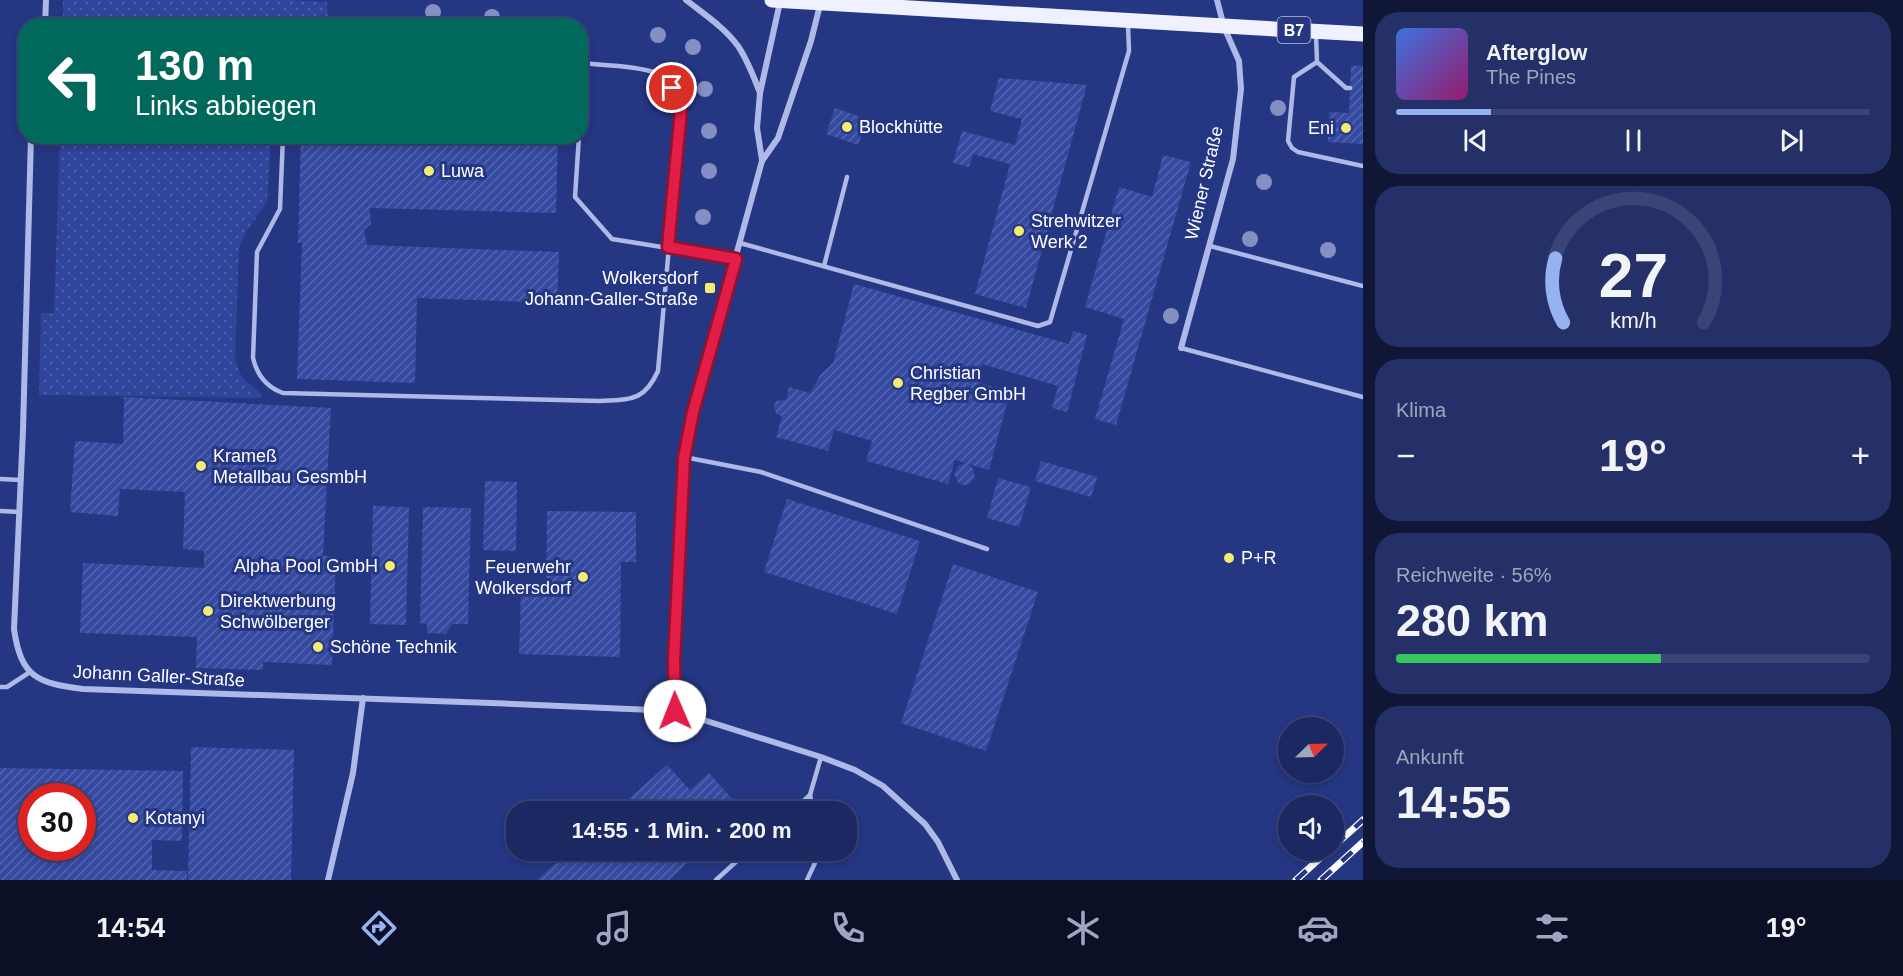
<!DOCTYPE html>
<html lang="de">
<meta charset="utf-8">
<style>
:root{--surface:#1c2862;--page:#253068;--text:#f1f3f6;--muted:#a0a6be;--line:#3a4477;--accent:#95b2f1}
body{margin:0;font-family:Arial,sans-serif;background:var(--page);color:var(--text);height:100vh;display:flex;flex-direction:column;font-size:22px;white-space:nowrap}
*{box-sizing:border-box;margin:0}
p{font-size:20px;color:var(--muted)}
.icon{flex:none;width:33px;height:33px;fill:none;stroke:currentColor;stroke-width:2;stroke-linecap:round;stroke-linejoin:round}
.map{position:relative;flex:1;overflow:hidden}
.drawer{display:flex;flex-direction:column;gap:12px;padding:12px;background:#0f1636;width:540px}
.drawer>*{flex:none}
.hud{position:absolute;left:18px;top:18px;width:570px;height:126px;border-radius:24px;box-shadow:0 3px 9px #0003,0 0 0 2px var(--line);background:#00695c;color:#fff;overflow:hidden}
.needle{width:39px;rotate:67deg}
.tools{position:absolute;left:1278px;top:717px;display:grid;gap:12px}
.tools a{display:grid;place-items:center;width:66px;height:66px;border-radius:50%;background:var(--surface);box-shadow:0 3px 9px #0003,0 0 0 2px var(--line);font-size:30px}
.speed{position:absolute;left:18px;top:783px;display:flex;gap:12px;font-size:30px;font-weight:700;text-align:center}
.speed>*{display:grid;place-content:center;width:78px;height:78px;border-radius:50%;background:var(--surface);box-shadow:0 3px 9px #0003,0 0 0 2px var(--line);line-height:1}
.speed .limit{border:9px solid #d22;background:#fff;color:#111}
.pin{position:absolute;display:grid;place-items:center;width:51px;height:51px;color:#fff;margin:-26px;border:3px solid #fff;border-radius:50%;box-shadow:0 2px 6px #0007}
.me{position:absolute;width:66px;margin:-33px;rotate:359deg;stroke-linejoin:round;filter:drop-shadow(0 0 4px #0008)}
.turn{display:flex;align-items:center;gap:21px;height:126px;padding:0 18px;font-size:27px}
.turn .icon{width:78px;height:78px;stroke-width:2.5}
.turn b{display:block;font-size:42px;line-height:51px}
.big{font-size:45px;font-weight:700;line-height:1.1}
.drawer .card{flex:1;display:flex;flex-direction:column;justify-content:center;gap:9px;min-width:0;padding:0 21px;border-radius:24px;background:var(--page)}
.drawer .dial{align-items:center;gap:0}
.dial svg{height:156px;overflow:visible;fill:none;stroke:var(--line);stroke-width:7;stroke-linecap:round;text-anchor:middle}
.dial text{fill:var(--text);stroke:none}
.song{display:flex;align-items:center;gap:18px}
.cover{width:72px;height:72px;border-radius:9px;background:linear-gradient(135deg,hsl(220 70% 55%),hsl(320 70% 35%))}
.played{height:6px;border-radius:3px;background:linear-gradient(90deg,var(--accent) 20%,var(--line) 20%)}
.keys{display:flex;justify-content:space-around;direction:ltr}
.heat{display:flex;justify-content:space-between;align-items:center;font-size:33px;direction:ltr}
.charge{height:9px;border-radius:4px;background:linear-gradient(90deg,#34c759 56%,var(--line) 0)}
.trip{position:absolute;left:506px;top:801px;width:351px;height:60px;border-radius:24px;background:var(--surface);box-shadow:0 3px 9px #0003,0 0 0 2px var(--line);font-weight:700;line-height:60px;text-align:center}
.menu{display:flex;height:96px;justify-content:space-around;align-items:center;background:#0b1027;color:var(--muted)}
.menu .icon{width:42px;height:42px}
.menu .current{color:var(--accent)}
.menu b{font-size:27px;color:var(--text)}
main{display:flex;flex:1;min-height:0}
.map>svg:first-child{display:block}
.grass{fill:url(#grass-dots)}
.building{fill:url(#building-hatch);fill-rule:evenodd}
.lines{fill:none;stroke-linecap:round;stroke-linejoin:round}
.lane{stroke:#aeb9e7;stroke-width:4.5}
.street{stroke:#aeb9e7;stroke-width:6}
.primary{stroke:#f0f1fe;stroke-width:15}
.rail-casing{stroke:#fff;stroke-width:7}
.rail{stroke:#253683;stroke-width:4.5;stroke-dasharray:14;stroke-linecap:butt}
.tree{fill:#848fc2}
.route-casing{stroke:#92132f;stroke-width:15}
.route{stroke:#e11d48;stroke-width:10}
.poi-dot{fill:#f1ed72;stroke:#253683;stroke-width:2}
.labels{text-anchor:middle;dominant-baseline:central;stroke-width:6;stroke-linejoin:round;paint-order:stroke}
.shield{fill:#253683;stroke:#bec3da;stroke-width:1.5}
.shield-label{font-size:16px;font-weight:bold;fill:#fff}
.poi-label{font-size:18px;fill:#fff;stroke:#253683;text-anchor:start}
.street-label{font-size:18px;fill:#fff;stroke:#253683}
</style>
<main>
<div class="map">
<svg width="1363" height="880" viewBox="0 0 1363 880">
<defs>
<pattern id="grass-dots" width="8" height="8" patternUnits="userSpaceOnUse" patternTransform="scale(1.5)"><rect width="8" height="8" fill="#2f449b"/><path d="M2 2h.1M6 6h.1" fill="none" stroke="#4e60aa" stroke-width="1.8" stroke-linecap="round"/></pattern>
<pattern id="building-hatch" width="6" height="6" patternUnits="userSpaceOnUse" patternTransform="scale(1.5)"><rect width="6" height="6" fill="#3549a0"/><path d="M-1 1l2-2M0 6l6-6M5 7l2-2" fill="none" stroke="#5364ae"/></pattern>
</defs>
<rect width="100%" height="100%" fill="#253683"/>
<g class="grass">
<polygon points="63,0 291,0 327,2 328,25 63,25"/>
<path d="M60,137H271L267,202L246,232L239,248L235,358C241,383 246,379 262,395L261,398L39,395L41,313H54Z"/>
</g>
<g class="building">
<polygon points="1351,66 1363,66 1363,144 1328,142 1329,112 1349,113"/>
<polygon points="999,78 1087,85 1026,308 975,294 1010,164 973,154 969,167 953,163 962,131 1015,145 1022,119 990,111"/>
<polygon points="835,108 867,119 858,145 826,134"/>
<polygon points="301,136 558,136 556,213 370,208 371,224 364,230 367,245 559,252 557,303 417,298 415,383 297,379 302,243 298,243"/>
<polygon points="1163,155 1191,162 1116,425 1095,419 1124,319 1085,307 1119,187 1152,197"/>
<polygon points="854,284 1069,344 1073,331 1087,335 1067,412 1052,408 1058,386 982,364 977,382 1010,392 989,470 968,464 973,468 975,478 968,485 963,485 958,483 954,474 959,465 966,463 955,460 948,484 866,461 872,441 834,430 828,451 776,437 782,416 777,414 774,409 774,405 777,401 786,400 789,387 810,393 821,374 833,363"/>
<polygon points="124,397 331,408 323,556 336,556 332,665 263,662 263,670 196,668 197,637 80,633 83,563 204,568 204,551 183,549 185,492 120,489 118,516 70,512 75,441 123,444"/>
<polygon points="1041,461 1097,477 1091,497 1035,481"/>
<polygon points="998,478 1031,487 1019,527 987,518"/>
<polygon points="485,481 517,482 516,551 483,550"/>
<polygon points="787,499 920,541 897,614 764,572"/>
<polygon points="373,506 409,507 406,625 370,624"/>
<polygon points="423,507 471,508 468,624 452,624 446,634 427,633 427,624 420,623"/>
<polygon points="547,511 636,512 636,562 621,562 620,657 519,654 521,592 546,592"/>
<polygon points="953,564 1038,592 986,751 901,723"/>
<polygon points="191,747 294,750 291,880 188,880"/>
<polygon points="667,765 690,790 709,773 744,812 614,812"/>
<path d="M0,768L183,771L182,841L152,840V870L187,871V880H0ZM32,796H82V848H32Z"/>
<polygon points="570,850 701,850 670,879 671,880 537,880"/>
</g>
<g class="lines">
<g class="lane">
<polyline points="1316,34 1317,62 1346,88 1350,88"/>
<polyline points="1317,62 1294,77 1288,141 1292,148 1298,152 1363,166"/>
<path d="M283,136L280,209L257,252L253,358C257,375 266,387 283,393L600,401C630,399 644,402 658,371L681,110C677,99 673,85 664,77C651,66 599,65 580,63"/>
<polyline points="579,136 575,197 612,239 736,259"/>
<polyline points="740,243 1038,326 1050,322 1129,51 1128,24"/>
<polyline points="1210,246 1363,286"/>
<polyline points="824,266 847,177"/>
<polyline points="1181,348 1363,397"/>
<polyline points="684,457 761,472 987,549"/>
<polyline points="0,479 21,480"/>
<polyline points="0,511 20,512"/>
<polyline points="0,687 7,687 30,672"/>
<polyline points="810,795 814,812"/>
<polyline points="792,812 810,795 821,757"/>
<polyline points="716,880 749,850"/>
<polyline points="807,880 821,850"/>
</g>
<g class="street">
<path d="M686,0C704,14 725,28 738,46C748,61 754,77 760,93"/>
<polyline points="45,26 46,0"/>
<path d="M31,136L23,430L14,629C21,678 38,683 83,689L491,703L675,711L821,757L855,770L883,786L925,824L938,842L957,880"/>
<polyline points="762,160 757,128 760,93 780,2"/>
<polyline points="1181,348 1233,159 1241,89 1239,61 1224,27 1217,0"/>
<polyline points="675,711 674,661 684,457 693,412 762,161 778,138 811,41 820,5"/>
<polyline points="328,880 353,773 363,698"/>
</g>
<polyline class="primary" points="772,0 1363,34"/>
<g class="rail-casing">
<g id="rail">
<polyline points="1334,846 1363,820"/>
<polyline points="1296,880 1329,850"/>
<polyline points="1321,880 1363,842"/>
</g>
</g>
<use href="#rail" class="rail"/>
</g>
<g class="tree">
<circle cx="433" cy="12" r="8"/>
<circle cx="492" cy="17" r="8"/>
<circle cx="658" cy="35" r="8"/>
<circle cx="693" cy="47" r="8"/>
<circle cx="705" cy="89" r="8"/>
<circle cx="1278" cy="108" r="8"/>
<circle cx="709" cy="131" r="8"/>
<circle cx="709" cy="171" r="8"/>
<circle cx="1264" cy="182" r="8"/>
<circle cx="703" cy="217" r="8"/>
<circle cx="1250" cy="239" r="8"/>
<circle cx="1328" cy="250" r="8"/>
<circle cx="1171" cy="316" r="8"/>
</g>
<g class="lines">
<g class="route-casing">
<polyline id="route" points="672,88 681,110 668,247 736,259 693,412 684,458 674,661 675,711"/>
</g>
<use href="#route" class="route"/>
</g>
<g class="poi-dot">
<circle cx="847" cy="127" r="6"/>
<circle cx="1346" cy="128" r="6"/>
<circle cx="429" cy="171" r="6"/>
<circle cx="1019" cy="231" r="6"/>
<rect x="704" y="282" width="12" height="12" rx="3"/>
<circle cx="898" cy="383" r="6"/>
<circle cx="201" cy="466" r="6"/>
<circle cx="1229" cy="558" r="6"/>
<circle cx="390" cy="566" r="6"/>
<circle cx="583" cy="577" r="6"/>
<circle cx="208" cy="611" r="6"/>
<circle cx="318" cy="647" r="6"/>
<circle cx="133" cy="818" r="6"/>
</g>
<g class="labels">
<rect class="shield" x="1277.5" y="17" width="33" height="26" rx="4.5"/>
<g class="shield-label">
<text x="1294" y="30">B7</text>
</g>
<g class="poi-label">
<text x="859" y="127">Blockhütte</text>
<text x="1334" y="128" text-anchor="end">Eni</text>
<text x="441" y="171">Luwa</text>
<text x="1031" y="221">Strehwitzer<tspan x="1031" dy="21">Werk 2</tspan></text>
<text x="698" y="278" text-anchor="end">Wolkersdorf<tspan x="698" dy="21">Johann-Galler-Straße</tspan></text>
<text x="910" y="373">Christian<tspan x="910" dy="21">Regber GmbH</tspan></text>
<text x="213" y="456">Krameß<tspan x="213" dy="21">Metallbau GesmbH</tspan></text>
<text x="1241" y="558">P+R</text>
<text x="378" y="566" text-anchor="end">Alpha Pool GmbH</text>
<text x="571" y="567" text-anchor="end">Feuerwehr<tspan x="571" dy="21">Wolkersdorf</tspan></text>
<text x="220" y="601">Direktwerbung<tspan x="220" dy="21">Schwölberger</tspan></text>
<text x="330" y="647">Schöne Technik</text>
<text x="145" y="818">Kotanyi</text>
</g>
<g class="street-label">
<text transform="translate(1204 183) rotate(-77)">Wiener Straße</text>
<text transform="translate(159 676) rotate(3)">Johann Galler-Straße</text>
</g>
</g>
</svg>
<div class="tools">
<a><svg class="needle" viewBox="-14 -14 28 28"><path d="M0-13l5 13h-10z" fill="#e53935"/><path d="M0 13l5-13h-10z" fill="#a0a6be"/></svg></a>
<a><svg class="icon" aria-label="sound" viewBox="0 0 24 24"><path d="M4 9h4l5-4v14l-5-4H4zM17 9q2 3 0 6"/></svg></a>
</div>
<div class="speed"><div class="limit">30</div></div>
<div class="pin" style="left:672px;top:88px;background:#d93025"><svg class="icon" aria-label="arrive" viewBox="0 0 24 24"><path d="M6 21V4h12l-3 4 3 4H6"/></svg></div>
<svg class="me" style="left:675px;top:711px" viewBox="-20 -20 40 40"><circle r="19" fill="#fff"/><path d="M0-13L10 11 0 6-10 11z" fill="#e11d48"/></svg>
<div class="trip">14:55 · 1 Min. · 200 m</div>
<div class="hud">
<div class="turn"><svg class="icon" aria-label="left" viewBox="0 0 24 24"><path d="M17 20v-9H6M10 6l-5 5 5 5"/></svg><div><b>130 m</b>Links abbiegen</div></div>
</div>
</div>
<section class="drawer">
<div class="card">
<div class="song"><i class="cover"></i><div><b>Afterglow</b><p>The Pines</p></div></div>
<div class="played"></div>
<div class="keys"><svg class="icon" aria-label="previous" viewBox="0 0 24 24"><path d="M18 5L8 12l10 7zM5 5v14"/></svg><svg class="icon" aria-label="pause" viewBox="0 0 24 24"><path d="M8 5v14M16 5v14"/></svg><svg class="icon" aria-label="next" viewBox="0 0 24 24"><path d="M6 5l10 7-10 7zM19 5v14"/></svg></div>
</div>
<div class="card dial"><svg viewBox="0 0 100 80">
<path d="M14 69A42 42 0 1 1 86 69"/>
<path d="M14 69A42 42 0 0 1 10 36" stroke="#95b2f1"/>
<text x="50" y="56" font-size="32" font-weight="700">27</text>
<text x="50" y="72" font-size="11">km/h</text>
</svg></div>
<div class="card"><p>Klima</p>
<div class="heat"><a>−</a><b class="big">19°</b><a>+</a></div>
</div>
<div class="card"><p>Reichweite · 56%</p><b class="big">280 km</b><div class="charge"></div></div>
<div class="card"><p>Ankunft</p><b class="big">14:55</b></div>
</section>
</main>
<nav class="menu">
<b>14:54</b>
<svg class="icon current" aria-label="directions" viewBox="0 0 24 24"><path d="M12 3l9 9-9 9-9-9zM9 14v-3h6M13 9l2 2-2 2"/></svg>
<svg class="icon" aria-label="music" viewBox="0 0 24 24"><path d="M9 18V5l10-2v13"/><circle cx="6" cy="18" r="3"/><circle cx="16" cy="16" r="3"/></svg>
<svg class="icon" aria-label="phone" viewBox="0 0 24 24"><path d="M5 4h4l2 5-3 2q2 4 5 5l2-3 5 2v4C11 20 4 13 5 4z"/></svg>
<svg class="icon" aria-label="climate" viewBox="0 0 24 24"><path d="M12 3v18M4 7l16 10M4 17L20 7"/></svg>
<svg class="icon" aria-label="car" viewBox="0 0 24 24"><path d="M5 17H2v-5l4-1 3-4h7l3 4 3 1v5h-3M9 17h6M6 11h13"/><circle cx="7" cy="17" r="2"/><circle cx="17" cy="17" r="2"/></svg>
<svg class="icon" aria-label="filters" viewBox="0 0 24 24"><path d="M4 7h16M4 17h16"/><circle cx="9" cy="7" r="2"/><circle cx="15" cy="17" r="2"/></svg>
<b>19°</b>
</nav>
